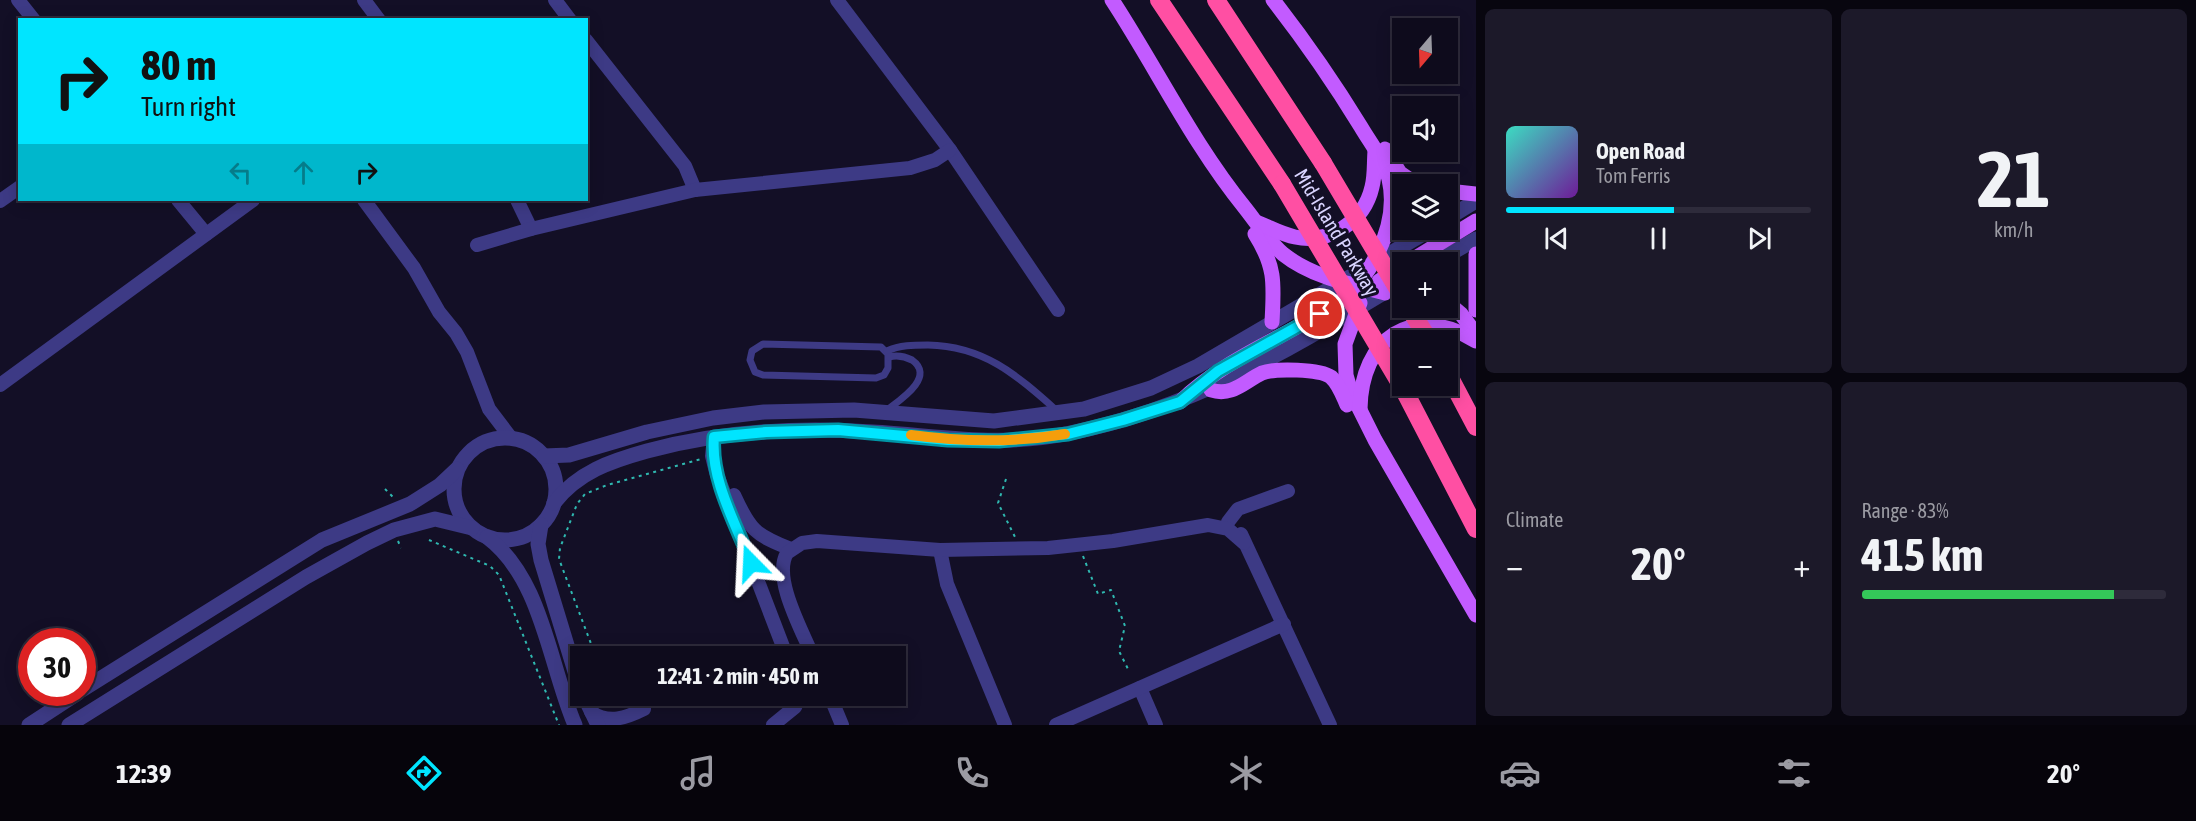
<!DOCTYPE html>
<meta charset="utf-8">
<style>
:root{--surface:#0e0b1c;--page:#1c1929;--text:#f1f3f6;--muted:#9b9ba3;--line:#2e2b3b;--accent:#00e5ff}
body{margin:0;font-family:"Asap Condensed",sans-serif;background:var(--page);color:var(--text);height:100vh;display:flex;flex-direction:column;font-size:22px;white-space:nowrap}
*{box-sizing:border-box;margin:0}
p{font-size:20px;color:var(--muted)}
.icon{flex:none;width:33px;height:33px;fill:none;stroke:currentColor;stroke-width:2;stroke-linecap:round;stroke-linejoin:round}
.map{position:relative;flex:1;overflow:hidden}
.sheet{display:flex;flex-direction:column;gap:9px;padding:9px;background:#08060f;width:720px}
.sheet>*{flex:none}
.hud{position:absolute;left:18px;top:18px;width:570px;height:183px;border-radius:0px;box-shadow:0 3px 15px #0003,0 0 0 2px var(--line);background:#00e5ff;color:#111;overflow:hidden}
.needle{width:39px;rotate:199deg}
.fabs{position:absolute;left:1392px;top:18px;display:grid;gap:12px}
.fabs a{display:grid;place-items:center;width:66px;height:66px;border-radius:0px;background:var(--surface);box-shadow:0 3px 15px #0003,0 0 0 2px var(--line);font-size:30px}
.speed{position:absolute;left:18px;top:628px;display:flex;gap:12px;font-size:30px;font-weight:700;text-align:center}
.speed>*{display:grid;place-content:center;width:78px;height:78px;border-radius:50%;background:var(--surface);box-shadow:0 3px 15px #0003,0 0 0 2px var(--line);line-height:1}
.speed .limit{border:9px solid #d22;background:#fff;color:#111}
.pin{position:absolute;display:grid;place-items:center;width:51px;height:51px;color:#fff;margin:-26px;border:3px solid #fff;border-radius:50%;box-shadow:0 2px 6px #0007}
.me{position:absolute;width:66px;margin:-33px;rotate:339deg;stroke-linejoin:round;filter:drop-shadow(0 0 4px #0008)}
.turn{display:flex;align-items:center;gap:21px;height:126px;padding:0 24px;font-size:27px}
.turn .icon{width:78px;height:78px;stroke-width:2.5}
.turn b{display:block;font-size:42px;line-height:51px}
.lanes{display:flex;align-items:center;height:57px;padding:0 24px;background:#0003;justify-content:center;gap:30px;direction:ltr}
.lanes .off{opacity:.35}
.big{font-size:45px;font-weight:700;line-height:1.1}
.sheet .tile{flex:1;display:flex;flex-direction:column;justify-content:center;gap:9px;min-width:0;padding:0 21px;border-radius:9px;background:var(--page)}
.sheet .dial{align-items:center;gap:0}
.dial b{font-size:78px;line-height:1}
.song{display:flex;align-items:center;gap:18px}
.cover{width:72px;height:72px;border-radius:9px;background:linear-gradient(135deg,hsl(170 70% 55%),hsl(280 70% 35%))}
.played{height:6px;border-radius:3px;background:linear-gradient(90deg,var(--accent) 55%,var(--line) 55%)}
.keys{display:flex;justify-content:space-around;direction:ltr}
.heat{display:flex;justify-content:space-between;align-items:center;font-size:33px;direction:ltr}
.charge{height:9px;border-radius:4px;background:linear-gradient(90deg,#34c759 83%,var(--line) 0)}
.sheet .tiles{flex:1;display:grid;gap:9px;grid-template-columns:repeat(2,1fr)}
.trip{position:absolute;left:570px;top:646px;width:336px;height:60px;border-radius:0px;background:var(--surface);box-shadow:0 3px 15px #0003,0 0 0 2px var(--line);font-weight:700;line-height:60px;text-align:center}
.menu{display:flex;height:96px;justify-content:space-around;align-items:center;background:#06040b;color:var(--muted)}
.menu .icon{width:42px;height:42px}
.menu .active{color:var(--accent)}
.menu b{font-size:27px;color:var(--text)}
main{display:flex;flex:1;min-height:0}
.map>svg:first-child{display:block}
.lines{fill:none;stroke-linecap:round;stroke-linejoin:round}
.path{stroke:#2fb8b0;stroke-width:2;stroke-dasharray:3 4.5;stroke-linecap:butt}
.service{stroke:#3d3a85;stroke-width:7}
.minor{stroke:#3d3a85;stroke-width:14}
.tertiary{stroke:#3d3a85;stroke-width:15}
.primary{stroke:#c25bff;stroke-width:15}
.motorway{stroke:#ff4fa3;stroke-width:18}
.motorway-bridge{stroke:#ff4fa3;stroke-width:18}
.route-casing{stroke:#0095a6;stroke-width:15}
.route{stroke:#00e5ff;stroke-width:10}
.slow{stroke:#f59e0b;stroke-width:10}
.labels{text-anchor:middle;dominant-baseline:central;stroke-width:6;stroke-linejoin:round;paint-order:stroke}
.street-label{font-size:20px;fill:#d9d4ff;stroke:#130f26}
</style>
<main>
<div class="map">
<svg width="1476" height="725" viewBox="0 0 1476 725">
<rect width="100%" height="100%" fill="#130f26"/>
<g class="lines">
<g class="path">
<polyline points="1006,479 998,503 1015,537"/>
<polyline points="385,489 394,498"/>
<polyline points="429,540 490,566 499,575 559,725"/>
<polyline points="398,541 401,548"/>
<polyline points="1083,556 1098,594 1111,590 1125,626 1119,651 1128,669"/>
<polyline points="596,657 559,559 560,548 577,504 585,494 607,485 701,459"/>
<polyline points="610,696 614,707"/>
</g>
<g class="service">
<polygon points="763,344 881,347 888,354 888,368 884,375 876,378 763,375 755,372 750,360 752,351"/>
<path d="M887,351C900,345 913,345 928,345C983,346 1016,374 1056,410"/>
<path d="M887,410C900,400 936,377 912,360C904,356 897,355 889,357"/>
</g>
<g class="minor">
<polyline points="18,0 34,20"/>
<polyline points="364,0 379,20"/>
<polyline points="555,0 570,20"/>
<polyline points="837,0 950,150 1058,310"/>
<polyline points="586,40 685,166 695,190"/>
<polyline points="178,200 206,234"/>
<polyline points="364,200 414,268 439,312 456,333 467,352 489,409 511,438"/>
<polyline points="517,200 531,229"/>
<polyline points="0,201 20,187"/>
<polyline points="477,245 531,229 695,190 910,168 935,160 950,150"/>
<polyline points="0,385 253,200"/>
<polyline points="714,437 712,456 716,472 787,657"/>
<path d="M734,495C750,530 755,535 791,549"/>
<polyline points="1228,522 1238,509 1288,491"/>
<polyline points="1241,534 1330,725"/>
<polyline points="940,550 947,584 1005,725"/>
<path d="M813,657C803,632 772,578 787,553L802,543L817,541L940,550L1048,548L1113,541L1208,525L1228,529L1244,543"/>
<polyline points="1140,688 1156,725"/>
<polyline points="830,696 842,725"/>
<path d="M591,712C609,724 626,718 644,709"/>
<polyline points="773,725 795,707 800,696"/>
<polyline points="1056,725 1284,624"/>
</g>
<g class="tertiary">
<polyline points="1448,218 1476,201"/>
<polyline points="1436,262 1476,239"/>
<circle cx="505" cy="489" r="51"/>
<polyline points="544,456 569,455 647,432 713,418 764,412 854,410 994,421 1084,409 1151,388 1198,366 1430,230"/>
<path d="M554,503C578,472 611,461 647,451C721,431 796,427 872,432C943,436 998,448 1070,433C1193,408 1285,352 1390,289"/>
<polyline points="541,525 538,544 541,560 580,688"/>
<path d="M487,537C542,578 549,664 575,725"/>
<polyline points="82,690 322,540 410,504 440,485 457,469"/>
<polyline points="584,696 598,725"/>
<polyline points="29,725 78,693"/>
<polyline points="69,725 306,577 367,543 394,530 435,519 472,528"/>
</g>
<g class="primary">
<path d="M1112,0C1157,69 1193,144 1245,208C1257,223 1268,241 1283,254C1312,277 1350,284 1385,293"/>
<polyline points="1385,149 1400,173 1416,184"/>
<polyline points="1448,191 1476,194"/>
<path d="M1256,222C1269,227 1281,234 1295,237C1329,244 1364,222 1372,187C1375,176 1374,163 1375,151"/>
<path d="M1255,234C1276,267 1274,284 1272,322"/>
<polyline points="1476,254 1476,310"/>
<polyline points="1409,262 1476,221"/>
<polyline points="1379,281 1402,266"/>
<polyline points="1360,303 1345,344 1346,375 1351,392 1375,440 1476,615"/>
<polyline points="1448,303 1461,314 1476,334"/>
<path d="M1211,390C1232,397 1245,381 1262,373C1275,368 1320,369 1331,377C1339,384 1343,396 1347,405"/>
<path d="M1180,402C1222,361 1280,339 1330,308C1369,284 1400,226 1389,179C1384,160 1371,144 1361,127C1334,83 1305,41 1273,0"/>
<path d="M1360,409C1361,339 1412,302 1476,341"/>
</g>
<g class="motorway">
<polyline points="1159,0 1282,184"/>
<polyline points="1216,0 1323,163"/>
<polyline points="1448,374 1476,427"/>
<polyline points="1404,390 1476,529"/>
</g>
<g class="motorway-bridge">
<polyline points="1323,163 1402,296"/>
<polyline points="1282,184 1404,390"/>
<polyline points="1409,308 1429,340"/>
</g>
</g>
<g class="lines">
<g class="route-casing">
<path id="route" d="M751,563C736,524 710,479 714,437L766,432L838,430L948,440L999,441L1068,434L1123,420L1180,402L1218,371L1320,314"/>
</g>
<use href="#route" class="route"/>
<path class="slow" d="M911,435C963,442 1013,443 1065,434"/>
</g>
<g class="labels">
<g class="street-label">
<text transform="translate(1337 232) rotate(59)">Mid-Island Parkway</text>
</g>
</g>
</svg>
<div class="fabs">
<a><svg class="needle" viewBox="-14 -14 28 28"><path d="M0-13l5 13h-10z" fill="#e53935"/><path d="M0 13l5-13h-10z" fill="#9b9ba3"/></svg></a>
<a><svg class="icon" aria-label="sound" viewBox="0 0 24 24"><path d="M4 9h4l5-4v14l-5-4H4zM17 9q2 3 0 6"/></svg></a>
<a><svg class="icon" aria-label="layers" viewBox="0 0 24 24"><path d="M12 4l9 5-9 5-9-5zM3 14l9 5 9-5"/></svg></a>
<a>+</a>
<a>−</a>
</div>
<div class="speed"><div class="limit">30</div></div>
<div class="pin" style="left:1320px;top:314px;background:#d93025"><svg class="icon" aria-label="arrive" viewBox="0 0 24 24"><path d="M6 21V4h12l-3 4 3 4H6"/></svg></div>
<svg class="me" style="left:751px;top:563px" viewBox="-20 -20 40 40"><path d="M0-17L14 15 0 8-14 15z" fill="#00e5ff" stroke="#fff" stroke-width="4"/></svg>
<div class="trip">12:41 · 2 min · 450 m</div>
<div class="hud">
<div class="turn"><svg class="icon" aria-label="right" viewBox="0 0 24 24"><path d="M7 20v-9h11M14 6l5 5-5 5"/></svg><div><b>80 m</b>Turn right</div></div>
<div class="lanes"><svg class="icon off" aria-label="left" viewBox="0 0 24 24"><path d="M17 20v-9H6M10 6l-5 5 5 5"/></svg><svg class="icon off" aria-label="ahead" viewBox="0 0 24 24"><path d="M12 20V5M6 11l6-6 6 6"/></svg><svg class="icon" aria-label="right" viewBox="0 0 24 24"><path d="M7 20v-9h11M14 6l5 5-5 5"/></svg></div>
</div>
</div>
<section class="sheet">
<div class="tiles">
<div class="tile">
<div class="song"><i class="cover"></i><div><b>Open Road</b><p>Tom Ferris</p></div></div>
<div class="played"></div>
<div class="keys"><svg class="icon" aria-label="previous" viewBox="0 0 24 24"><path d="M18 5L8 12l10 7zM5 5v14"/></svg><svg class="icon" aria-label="pause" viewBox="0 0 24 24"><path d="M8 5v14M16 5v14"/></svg><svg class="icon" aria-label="next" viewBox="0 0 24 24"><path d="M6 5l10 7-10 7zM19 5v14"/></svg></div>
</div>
<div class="tile dial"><b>21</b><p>km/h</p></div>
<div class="tile"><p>Climate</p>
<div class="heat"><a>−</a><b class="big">20°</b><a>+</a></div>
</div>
<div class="tile"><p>Range · 83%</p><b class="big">415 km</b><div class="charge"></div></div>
</div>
</section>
</main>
<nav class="menu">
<b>12:39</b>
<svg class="icon active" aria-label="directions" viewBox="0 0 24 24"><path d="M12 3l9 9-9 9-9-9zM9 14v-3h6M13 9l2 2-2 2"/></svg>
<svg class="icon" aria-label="music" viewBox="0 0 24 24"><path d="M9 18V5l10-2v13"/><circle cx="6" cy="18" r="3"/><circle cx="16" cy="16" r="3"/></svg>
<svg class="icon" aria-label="phone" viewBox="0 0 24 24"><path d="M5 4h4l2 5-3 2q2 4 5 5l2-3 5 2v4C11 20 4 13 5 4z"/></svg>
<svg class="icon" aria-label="climate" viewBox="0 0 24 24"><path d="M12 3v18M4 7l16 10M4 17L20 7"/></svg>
<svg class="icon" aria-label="car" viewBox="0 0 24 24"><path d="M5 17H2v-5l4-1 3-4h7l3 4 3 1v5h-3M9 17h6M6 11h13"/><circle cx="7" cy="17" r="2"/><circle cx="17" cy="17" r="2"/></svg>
<svg class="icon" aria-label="filters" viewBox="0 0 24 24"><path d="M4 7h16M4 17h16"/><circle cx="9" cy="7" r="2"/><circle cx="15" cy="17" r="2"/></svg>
<b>20°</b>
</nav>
